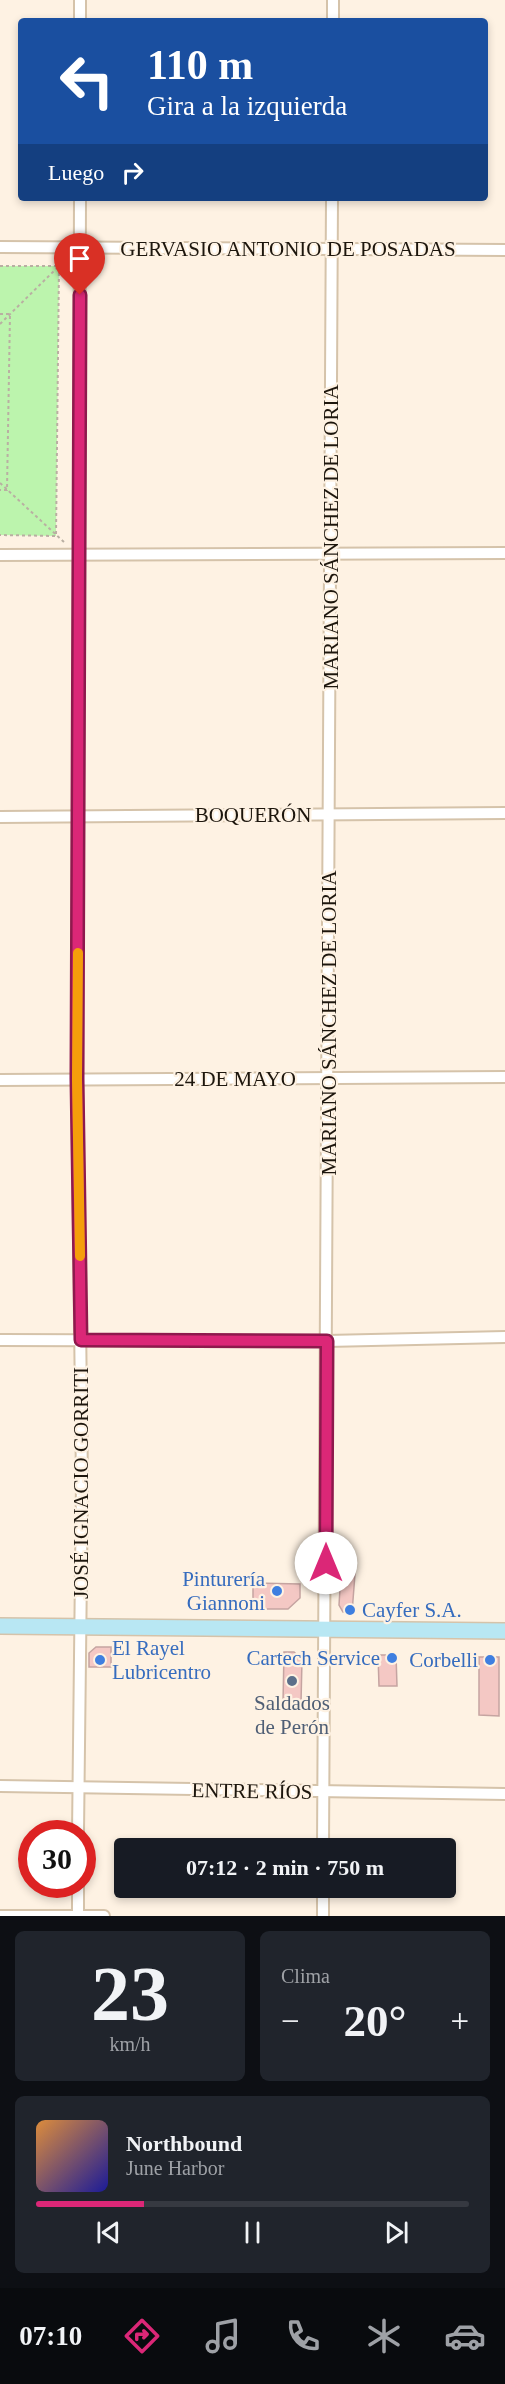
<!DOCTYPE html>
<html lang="es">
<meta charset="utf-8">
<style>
:root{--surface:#171b24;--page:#20242c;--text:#f1f3f6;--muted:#9ea1a6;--line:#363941;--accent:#db2777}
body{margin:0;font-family:"Times New Roman",serif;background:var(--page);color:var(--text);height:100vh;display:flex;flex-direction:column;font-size:22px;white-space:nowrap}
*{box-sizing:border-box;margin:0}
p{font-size:20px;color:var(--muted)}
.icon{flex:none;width:33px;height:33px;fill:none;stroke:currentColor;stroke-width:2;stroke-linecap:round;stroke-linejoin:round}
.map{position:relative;height:1916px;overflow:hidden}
.details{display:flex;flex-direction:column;gap:15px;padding:15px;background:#0d0f14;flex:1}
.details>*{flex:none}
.banner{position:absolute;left:18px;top:18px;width:470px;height:183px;border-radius:6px;box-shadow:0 3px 9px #0003;background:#1a4fa0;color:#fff;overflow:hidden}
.speed{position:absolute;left:18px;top:1820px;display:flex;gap:12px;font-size:30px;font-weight:700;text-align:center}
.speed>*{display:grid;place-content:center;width:78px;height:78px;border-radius:50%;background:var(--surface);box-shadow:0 3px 9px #0003;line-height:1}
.speed .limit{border:9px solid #d22;background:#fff;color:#111}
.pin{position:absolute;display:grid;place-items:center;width:51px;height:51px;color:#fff;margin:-62px -26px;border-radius:50% 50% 50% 0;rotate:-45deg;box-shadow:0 0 6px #0007}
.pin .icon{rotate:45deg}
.me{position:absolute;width:66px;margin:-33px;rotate:0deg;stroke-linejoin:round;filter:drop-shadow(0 0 4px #0008)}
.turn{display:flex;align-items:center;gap:21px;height:126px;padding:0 30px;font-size:27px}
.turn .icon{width:78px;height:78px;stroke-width:2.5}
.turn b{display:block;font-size:42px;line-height:51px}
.then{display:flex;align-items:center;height:57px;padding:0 30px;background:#0003;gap:12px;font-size:22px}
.big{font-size:45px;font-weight:800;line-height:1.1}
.details .widget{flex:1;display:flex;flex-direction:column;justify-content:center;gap:9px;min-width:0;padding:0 21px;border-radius:9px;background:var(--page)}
.details .dial{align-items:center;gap:0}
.dial b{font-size:78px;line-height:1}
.song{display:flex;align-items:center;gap:18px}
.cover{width:72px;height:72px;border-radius:9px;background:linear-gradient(135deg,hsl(30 70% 55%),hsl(240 70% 35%))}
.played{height:6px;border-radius:3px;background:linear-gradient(90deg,var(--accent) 25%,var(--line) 25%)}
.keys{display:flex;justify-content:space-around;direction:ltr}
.heat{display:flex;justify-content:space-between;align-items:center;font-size:33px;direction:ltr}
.details .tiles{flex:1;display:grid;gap:15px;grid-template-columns:1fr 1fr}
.widget:last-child{grid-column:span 2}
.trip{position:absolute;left:114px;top:1838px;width:342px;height:60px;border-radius:6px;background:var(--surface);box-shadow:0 3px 9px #0003;font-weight:800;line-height:60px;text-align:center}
.menu{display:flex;height:96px;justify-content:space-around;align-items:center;background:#090b0e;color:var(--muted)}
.menu .icon{width:42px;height:42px}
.menu .on{color:var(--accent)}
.menu b{font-size:27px;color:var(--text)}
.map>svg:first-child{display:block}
.green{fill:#bcf4ad}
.building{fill:#f4c8c4;stroke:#c5a4a1;stroke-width:1.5}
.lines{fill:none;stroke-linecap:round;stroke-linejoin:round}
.minor-casing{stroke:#d5c3aa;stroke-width:14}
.secondary-casing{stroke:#d5c3aa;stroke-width:18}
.path{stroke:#b9afa2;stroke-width:2;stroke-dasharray:3 3;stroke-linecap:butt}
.minor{stroke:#fff;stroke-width:10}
.secondary{stroke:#b8e7f3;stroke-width:15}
.route-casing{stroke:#8e194d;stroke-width:15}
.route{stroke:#db2777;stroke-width:10}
.slow{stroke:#f59e0b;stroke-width:10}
.shop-dot{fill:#3f7fe0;stroke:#fef2e3;stroke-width:2}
.service-dot{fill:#5c6f8a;stroke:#fef2e3;stroke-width:2}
.labels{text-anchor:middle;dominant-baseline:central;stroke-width:4.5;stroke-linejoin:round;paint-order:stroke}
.street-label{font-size:21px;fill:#1d160d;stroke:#fef2e3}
.shop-label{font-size:21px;fill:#366cbe;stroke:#fef2e3;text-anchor:end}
.service-label{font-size:21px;fill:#4e5e75;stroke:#fef2e3}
</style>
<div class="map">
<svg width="505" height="1916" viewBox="0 0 505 1916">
<rect width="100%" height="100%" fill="#fef2e3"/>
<polygon class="green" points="0,266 59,266 56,536 0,535"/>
<g class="building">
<polygon points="341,1573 355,1574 352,1613 343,1612 339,1605"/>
<polygon points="253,1583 300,1584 300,1598 288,1609 253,1609"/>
<polygon points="96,1647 111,1647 111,1667 89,1667 89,1653"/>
<polygon points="284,1652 294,1652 302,1660 301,1703 283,1703"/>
<polygon points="378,1655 396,1655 397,1686 379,1686"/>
<polygon points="479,1657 499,1657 499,1716 479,1715"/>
</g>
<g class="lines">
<g class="minor-casing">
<g id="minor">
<polyline points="80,0 80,21"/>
<polyline points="333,21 333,0"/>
<polyline points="0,247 505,250"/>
<polyline points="0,555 505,553"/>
<polyline points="0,817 505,813"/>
<polyline points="0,1080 505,1077"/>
<polyline points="0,1340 327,1341 505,1337"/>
<polyline points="0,1786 505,1794"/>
<polyline points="78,1833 82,1482 77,1079 80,198"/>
<polyline points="323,1848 332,198"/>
<polyline points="0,1916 104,1916"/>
<polyline points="78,1916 78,1884"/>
<polyline points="323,1916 323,1887"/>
</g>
</g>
<g class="secondary-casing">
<polyline id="secondary" points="0,1626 505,1631"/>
</g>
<g class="path">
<polyline points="0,266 59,266 56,536 0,535"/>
<polyline points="59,271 67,262"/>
<polyline points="0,314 10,314 7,490 0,490"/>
<polyline points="0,324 59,266"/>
<polyline points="0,483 64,542"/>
</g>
<use href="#minor" class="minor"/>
<use href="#secondary" class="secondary"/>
</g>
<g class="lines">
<g class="route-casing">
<polyline id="route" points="80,295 77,1079 81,1340 327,1341 326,1563"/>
</g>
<use href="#route" class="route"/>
<polyline class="slow" points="78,953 77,1079 80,1256"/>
</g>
<g class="shop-dot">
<circle cx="277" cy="1591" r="6"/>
<circle cx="350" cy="1610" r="6"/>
<circle cx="392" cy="1658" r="6"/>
<circle cx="100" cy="1660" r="6"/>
<circle cx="490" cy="1660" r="6"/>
</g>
<circle class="service-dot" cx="292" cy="1681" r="6"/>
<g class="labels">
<g class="street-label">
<text x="288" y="249">GERVASIO ANTONIO DE POSADAS</text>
<text transform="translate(331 537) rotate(-90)">MARIANO SÁNCHEZ DE LORIA</text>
<text x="253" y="815">BOQUERÓN</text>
<text transform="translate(329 1023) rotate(-90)">MARIANO SÁNCHEZ DE LORIA</text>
<text x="235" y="1079">24 DE MAYO</text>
<text transform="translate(81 1483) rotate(-90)">JOSÉ IGNACIO GORRITI</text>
<text transform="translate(252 1791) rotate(1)">ENTRE RÍOS</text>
</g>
<g class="shop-label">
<text x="265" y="1579">Pinturería<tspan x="265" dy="24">Giannoni</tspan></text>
<text x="362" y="1610" text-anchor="start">Cayfer S.A.</text>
<text x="112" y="1648" text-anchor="start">El Rayel<tspan x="112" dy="24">Lubricentro</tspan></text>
<text x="380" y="1658">Cartech Service</text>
<text x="478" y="1660">Corbelli</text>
</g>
<g class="service-label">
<text x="292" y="1703">Saldados<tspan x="292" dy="24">de Perón</tspan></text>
</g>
</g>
</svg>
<div class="speed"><div class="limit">30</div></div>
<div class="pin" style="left:80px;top:295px;background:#d93025"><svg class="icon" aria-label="arrive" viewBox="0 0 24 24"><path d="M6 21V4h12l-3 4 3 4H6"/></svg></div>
<svg class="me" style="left:326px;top:1563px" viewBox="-20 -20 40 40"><circle r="19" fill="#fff"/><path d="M0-13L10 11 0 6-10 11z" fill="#db2777"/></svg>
<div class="trip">07:12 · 2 min · 750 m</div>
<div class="banner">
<div class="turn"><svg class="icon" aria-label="left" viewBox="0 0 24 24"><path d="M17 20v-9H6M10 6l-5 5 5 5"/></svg><div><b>110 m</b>Gira a la izquierda</div></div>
<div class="then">Luego<svg class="icon" aria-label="right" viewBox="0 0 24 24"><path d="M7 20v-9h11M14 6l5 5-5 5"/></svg></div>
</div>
</div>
<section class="details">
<div class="tiles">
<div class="widget dial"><b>23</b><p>km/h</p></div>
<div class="widget"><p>Clima</p>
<div class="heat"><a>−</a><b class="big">20°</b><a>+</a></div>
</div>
<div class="widget">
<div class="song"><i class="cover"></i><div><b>Northbound</b><p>June Harbor</p></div></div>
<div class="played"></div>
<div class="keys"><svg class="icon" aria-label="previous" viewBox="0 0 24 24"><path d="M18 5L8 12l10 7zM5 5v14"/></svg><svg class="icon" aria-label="pause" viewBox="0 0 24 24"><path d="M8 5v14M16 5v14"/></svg><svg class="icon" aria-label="next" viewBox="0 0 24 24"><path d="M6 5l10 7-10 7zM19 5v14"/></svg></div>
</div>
</div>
</section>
<nav class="menu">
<b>07:10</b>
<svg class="icon on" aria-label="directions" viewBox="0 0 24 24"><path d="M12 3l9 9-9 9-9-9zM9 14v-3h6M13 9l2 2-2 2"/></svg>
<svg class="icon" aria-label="music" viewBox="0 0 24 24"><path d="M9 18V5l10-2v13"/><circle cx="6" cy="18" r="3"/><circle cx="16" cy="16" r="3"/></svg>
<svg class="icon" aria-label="phone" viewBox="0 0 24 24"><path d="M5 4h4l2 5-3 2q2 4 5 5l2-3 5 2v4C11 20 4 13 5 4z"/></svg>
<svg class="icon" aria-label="climate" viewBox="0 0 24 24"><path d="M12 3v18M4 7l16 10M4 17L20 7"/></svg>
<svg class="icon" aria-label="car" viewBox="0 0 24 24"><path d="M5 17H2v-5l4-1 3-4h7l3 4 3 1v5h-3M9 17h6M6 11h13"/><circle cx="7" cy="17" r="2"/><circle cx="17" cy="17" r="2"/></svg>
</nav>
